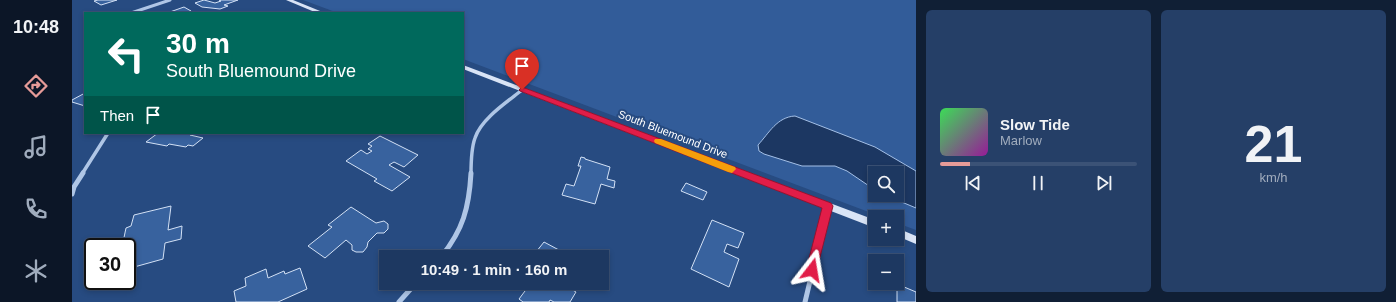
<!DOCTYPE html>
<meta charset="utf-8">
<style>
:root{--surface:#1d3861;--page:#253f67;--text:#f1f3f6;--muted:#a0acbd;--line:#3b5276;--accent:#e69b98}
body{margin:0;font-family:Arial,sans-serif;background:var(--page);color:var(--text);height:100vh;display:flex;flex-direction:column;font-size:15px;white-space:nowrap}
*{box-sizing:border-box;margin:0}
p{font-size:13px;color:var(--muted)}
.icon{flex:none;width:22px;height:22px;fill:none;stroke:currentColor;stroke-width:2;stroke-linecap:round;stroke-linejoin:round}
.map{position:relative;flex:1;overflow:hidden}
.panel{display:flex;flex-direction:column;gap:10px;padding:10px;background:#101f35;width:480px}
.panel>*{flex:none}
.guide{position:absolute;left:12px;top:12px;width:380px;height:122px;border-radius:0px;box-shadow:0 2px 6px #0003,0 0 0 1px var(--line);background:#00695c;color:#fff;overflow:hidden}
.fabs{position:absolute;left:796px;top:166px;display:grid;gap:8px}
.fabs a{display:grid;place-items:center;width:36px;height:36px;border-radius:0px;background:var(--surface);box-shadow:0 2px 6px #0003,0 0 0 1px var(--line);font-size:20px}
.speed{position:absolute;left:12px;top:238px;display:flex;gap:8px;font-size:20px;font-weight:700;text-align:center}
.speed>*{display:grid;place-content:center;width:52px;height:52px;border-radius:50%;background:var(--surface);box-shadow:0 2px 6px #0003,0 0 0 1px var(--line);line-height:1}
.speed .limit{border:2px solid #111;border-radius:6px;background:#fff;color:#111}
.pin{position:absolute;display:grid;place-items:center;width:34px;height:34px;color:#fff;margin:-41px -17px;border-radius:50% 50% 50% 0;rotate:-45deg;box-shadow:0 0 4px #0007}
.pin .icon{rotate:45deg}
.me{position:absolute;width:44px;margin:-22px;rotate:14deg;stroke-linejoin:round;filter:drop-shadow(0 0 3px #0008)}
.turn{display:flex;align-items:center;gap:14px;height:84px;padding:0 16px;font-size:18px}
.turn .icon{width:52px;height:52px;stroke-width:2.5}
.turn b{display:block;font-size:28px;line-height:34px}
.then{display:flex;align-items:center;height:38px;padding:0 16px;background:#0003;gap:8px;font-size:15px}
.panel .tile{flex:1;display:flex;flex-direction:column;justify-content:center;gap:6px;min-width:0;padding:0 14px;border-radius:6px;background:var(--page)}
.panel .dial{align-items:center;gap:0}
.dial b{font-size:52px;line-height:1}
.song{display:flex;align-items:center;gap:12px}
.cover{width:48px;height:48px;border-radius:6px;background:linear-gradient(135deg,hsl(130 70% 55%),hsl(300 70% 35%))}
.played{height:4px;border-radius:2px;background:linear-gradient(90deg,var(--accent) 15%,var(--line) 15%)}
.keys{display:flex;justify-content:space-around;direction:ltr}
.panel .tiles{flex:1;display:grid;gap:10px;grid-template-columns:repeat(2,1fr)}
.trip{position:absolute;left:307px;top:250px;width:230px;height:40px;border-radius:0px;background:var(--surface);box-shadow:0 2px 6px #0003,0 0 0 1px var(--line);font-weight:800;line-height:40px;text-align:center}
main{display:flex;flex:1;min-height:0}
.tabs{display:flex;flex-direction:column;width:72px;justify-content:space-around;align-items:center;background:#0c1627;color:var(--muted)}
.tabs .icon{width:28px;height:28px}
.tabs .on{color:var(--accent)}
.tabs b{font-size:18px;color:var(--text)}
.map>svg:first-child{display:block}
.green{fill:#325c99;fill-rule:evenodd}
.water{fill:#1c3762;stroke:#a4c0e7}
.building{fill:#38629e;stroke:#d3e1f5}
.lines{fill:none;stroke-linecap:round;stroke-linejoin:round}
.street-far2{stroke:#afc6e6;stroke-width:3}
.street-far1{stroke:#afc6e6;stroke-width:3.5}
.street{stroke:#afc6e6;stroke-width:5}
.secondary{fill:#d9e4f6;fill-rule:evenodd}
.route{fill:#e11d48;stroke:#92132f}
.slow{fill:#f59e0b}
.labels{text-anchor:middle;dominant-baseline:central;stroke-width:4;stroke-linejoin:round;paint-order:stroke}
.street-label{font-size:11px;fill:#fff;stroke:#274b81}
</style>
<main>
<nav class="tabs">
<b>10:48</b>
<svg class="icon on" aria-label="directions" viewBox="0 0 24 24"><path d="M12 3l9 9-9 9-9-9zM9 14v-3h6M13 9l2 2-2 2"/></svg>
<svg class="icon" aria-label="music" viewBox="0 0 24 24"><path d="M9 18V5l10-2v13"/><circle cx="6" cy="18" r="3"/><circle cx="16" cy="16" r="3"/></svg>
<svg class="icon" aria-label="phone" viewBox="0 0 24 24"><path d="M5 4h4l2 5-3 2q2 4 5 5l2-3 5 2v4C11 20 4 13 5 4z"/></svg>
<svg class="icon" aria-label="climate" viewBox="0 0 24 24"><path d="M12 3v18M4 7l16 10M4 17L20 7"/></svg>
</nav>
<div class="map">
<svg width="844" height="302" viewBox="0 0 844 302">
<rect width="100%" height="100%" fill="#274b81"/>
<path class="green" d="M231,0H844V230L825,223V217H810L391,59V13H266ZM803,173H825V195H803Z"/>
<path class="water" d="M723,116L803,147L844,171V208L813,195H825V173H803V190L775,171L763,166H730L692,154L687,151L686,145C697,133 705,117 723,116Z"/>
<g class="building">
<polygon points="26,0 45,0 29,5 22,1"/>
<polygon points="132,0 143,3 149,1 147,0 166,0 152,5 156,6 148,9 130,7 123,3"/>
<polygon points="112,7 119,11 113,13 95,13"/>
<polygon points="13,93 13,106 0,102 0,100"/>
<polygon points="86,133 121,133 118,135 131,138 121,146 116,145 114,147 97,144 95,146 74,142"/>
<polygon points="308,136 346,155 332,167 322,162 317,165 338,177 320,191 302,181 305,179 274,161 289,150 295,154 300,151 296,149 300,146 296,144"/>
<polygon points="509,157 513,158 513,159 538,167 535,179 543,181 542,188 529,184 523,204 490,195 494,184 502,186 509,166 506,166"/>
<polygon points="614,183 635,192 631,200 609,191"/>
<polygon points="99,206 96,230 110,226 109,239 93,243 91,259 55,269 55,247 50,247 54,228 59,226 62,215"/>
<polygon points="279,207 304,223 312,221 316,224 316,229 312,233 305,233 296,242 295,247 291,252 284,252 280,250 280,245 274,240 253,258 236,246 260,227 256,225"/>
<polygon points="640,220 672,233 666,248 655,244 652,252 667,259 657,287 619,269"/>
<polygon points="472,242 500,257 460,257"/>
<polygon points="228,268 235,289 206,302 164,302 162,291 174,286 173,278 194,269 196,278 212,271 213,274"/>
<polygon points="459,283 491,283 490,284 504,292 498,302 482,302 478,300 477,302 451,302 447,299"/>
<polygon points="825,284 844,292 844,302 825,302"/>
</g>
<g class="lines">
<polyline class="street-far2" points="59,13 98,0"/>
<g class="street-far1">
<polyline points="10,174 36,133"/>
<path d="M399,174C399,162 399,149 403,138C409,119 435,102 450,90"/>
</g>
<g class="street">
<polyline points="0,194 2,187 11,173"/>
<path d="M369,257C391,230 397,208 399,173"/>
<polyline points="327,302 344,283"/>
<polyline points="733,302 756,206"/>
</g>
<g class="secondary">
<polygon points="214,0 221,0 253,13 245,13"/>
<polygon points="391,65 803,220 803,228 391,69"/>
<polygon points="825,228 844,236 844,244 825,236"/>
</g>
</g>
<polygon class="route" points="450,87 759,203 761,206 744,273 740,275 736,273 734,270 750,208 448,91 447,90"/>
<polygon class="slow" points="583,139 589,139 663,167 664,169 660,173 656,172 583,143 582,141"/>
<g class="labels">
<g class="street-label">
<text transform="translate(601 134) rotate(21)">South Bluemound Drive</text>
</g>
</g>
</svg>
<div class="fabs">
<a><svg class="icon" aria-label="search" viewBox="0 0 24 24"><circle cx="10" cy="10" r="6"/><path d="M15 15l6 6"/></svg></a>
<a>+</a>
<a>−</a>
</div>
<div class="speed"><div class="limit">30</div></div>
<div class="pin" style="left:450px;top:90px;background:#d93025"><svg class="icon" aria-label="arrive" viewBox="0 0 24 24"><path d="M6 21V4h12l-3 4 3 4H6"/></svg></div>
<svg class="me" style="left:740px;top:270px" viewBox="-20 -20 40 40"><path d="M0-17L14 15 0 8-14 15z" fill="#e11d48" stroke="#fff" stroke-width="4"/></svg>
<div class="trip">10:49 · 1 min · 160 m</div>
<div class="guide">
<div class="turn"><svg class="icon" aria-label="left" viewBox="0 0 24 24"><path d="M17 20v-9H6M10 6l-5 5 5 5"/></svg><div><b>30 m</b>South Bluemound Drive</div></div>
<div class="then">Then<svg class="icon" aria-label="arrive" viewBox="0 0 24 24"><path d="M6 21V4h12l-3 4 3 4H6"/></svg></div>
</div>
</div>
<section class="panel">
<div class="tiles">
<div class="tile">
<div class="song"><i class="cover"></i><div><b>Slow Tide</b><p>Marlow</p></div></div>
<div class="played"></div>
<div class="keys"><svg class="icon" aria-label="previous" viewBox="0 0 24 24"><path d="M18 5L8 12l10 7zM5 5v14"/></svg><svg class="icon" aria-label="pause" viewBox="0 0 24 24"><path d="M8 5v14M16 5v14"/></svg><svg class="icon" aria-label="next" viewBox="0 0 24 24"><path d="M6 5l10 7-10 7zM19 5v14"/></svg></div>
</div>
<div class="tile dial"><b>21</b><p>km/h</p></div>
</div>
</section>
</main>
